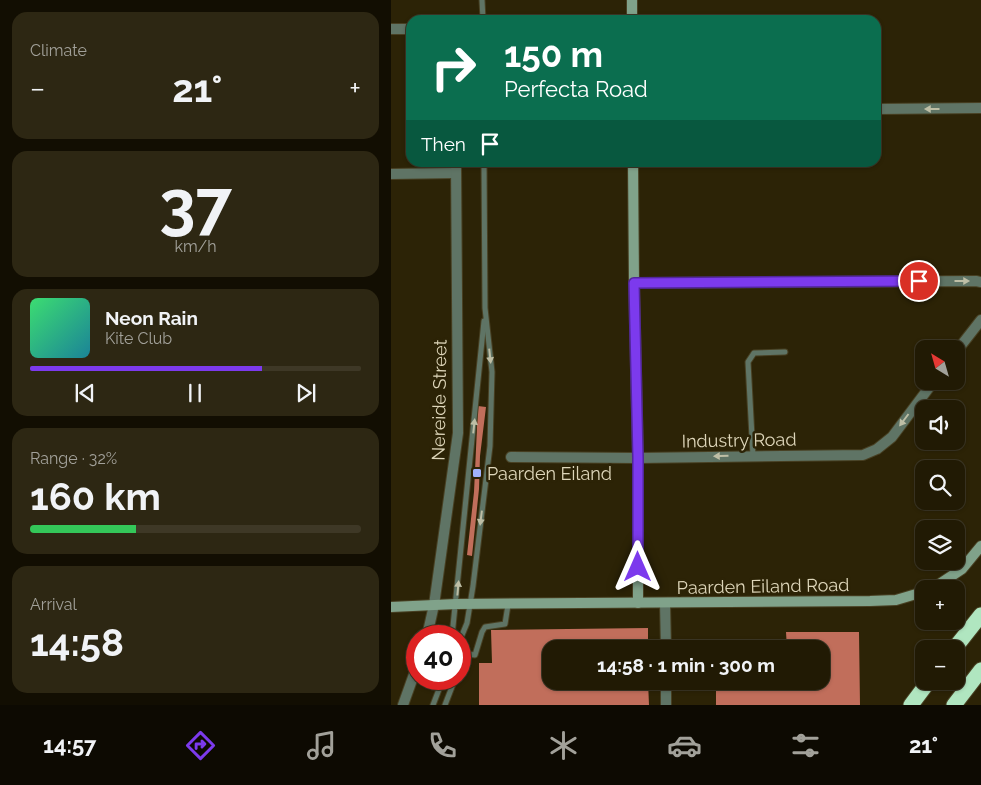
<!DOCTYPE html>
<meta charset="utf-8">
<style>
:root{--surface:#211a04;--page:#2d2713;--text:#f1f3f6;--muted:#a2a19a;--line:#3e3826;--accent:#7c3aed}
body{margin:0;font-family:Raleway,sans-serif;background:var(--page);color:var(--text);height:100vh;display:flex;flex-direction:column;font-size:19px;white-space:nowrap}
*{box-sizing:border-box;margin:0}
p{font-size:16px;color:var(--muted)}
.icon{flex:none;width:28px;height:28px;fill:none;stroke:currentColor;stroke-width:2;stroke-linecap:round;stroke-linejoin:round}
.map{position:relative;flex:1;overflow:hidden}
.side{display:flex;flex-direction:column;gap:12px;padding:12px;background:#120e02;width:391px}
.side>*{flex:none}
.top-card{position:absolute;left:15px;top:15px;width:475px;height:152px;border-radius:15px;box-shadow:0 1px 4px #0004,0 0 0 1px var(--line);background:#0b6e4f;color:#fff;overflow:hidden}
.needle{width:32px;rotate:323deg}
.controls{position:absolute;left:524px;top:340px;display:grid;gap:10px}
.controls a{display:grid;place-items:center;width:50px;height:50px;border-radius:10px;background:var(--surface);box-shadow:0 1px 4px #0004,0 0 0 1px var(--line);font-size:25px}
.speed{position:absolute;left:15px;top:625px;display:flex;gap:10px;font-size:25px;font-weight:700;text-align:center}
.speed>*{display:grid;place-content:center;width:65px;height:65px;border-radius:50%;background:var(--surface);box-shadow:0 1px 4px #0004,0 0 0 1px var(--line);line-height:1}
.speed .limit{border:8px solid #d22;background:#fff;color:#111}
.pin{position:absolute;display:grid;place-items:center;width:42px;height:42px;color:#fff;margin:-21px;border:2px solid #fff;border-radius:50%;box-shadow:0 1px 5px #0007}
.me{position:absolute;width:55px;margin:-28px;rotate:0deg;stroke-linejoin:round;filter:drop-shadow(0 0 4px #0008)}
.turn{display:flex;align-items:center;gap:18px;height:105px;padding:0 15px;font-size:22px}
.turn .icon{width:65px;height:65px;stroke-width:2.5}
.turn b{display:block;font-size:35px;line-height:42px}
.then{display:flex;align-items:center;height:48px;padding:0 15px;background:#0003;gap:10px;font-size:19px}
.big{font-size:38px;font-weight:700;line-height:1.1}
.side .tile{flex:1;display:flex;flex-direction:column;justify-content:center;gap:8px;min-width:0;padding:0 18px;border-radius:15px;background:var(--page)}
.side .dial{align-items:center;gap:0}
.dial b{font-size:65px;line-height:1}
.song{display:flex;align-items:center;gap:15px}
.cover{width:60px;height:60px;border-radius:8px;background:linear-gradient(135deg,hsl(140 70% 55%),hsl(190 70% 35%))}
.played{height:5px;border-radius:2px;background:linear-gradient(90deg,var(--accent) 70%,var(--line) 70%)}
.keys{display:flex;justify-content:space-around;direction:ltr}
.heat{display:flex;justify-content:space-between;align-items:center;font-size:28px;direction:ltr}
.charge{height:8px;border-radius:4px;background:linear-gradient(90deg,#34c759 32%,var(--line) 0)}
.trip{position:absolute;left:151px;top:640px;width:288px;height:50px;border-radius:15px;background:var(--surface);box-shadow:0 1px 4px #0004,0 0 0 1px var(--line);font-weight:700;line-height:50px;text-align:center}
.dock{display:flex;height:80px;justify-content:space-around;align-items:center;background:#0d0a02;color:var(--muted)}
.dock .icon{width:35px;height:35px}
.dock .selected{color:var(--accent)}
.dock b{font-size:22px;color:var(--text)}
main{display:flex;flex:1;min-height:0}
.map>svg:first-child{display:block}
.building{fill:#c16e5b}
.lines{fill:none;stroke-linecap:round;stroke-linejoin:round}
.lane-casing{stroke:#484023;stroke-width:7}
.street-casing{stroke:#484023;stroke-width:12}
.secondary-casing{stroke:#484023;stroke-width:12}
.highway-casing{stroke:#484023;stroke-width:17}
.lane{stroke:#5f7465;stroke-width:5}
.street{stroke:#5f7465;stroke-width:10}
.secondary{stroke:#80a28a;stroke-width:10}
.highway{stroke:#b0e6c0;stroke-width:15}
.oneway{fill:#bebea5}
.route-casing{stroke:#51269a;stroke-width:12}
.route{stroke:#7c3aed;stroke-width:9}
.poi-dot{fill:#a1b2fd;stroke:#2c2306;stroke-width:2}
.labels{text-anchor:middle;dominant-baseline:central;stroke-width:5;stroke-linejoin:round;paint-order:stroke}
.street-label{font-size:18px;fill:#ded6ba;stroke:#2c2306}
.poi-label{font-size:18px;fill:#ded6ba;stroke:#2c2306;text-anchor:start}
</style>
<main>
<section class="side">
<div class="tile"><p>Climate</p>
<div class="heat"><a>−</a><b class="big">21°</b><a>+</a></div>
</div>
<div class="tile dial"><b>37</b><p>km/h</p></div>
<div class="tile">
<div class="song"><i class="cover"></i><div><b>Neon Rain</b><p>Kite Club</p></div></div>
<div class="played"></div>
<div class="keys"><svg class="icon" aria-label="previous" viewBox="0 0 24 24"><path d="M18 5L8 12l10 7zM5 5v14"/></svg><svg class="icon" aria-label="pause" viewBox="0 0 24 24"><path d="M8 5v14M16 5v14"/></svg><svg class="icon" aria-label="next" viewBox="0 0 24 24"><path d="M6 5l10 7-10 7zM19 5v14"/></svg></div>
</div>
<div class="tile"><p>Range · 32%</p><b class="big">160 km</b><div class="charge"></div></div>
<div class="tile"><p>Arrival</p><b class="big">14:58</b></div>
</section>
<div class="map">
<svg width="590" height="705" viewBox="0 0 590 705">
<rect width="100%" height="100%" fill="#2c2306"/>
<g class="building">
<polygon points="87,406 95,407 89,456 88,489 81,556 76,555 83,492"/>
<polygon points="257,628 257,649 160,649 160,681 257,681 258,705 88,705 88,663 101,663 100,630"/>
<polygon points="395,632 468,632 469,705 325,705 325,681 430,681 430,649 396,649"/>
</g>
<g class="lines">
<g class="lane-casing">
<g id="lane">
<polyline points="91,0 92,20"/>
<polyline points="362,456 357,362 363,353 394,352"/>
<polyline points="61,636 93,321"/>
<polyline points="69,640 76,623 82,586 99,446 101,372 94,308 93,162"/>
<polyline points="69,665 72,657 76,654 84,655 91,632 94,627 114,624 117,605"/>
<polyline points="42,705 52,679"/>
<polyline points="54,705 64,679"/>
</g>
</g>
<g class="street-casing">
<g id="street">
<polyline points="0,29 20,29"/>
<polyline points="485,109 590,108"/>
<polyline points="0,174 65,173"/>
<polyline points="243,283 585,281 590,282"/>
<polyline points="565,352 590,320"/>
<polyline points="120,457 247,458 472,455 486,449 501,437 543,381"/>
<polyline points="274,603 275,649"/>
<polyline points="36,636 43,605 67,433 65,162"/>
<polyline points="275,681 275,705"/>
<polyline points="12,705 26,666"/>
</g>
</g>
<g class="secondary-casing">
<g id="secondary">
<polyline points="241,0 241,20"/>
<polyline points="242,162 243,283 247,458 247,603"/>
<polyline points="541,589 571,569 590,546"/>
<polyline points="0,607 65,604 479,601 505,600 532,592"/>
</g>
</g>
<g class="highway-casing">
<g id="highway">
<polyline points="563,649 590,615"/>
<polyline points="520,705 538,681"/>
<polyline points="563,705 590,670"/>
</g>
</g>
<use href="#lane" class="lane"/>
<use href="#street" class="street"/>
<use href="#secondary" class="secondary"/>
<use href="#highway" class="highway"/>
</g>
<defs><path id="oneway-solid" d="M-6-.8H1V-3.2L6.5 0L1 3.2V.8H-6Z" transform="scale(1.25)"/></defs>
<g class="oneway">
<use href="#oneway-solid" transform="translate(541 109) rotate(180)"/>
<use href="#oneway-solid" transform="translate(571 281)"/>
<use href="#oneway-solid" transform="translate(99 356) rotate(84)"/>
<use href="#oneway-solid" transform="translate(513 420) rotate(127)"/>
<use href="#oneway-solid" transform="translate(83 426) rotate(-84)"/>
<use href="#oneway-solid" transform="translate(330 456) rotate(179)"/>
<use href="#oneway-solid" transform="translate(90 518) rotate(97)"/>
<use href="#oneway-solid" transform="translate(67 588) rotate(-85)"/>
</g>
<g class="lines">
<g class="route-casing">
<polyline id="route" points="247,567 247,458 243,283 528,281"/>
</g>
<use href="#route" class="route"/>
</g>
<rect class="poi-dot" x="81" y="468" width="10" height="10" rx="2.5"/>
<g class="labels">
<g class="street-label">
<text transform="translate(48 400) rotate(-89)">Nereide Street</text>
<text transform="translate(348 440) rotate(-1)">Industry Road</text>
<text transform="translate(372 586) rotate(-1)">Paarden Eiland Road</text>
</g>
<g class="poi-label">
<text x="96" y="473">Paarden Eiland</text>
</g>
</g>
</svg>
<div class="controls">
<a><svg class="needle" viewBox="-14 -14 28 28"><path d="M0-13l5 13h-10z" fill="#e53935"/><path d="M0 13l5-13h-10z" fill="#a2a19a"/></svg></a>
<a><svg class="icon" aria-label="sound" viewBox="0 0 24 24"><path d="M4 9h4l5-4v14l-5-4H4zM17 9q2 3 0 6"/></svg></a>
<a><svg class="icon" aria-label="search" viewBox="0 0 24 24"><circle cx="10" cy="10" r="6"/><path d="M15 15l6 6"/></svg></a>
<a><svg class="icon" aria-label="layers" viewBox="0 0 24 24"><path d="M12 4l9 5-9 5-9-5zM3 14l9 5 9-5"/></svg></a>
<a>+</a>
<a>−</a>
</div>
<div class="speed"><div class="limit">40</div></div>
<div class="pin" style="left:528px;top:281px;background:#d93025"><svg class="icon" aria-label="arrive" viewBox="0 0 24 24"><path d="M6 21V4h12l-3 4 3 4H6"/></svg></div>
<svg class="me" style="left:247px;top:567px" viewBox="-20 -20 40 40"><path d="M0-17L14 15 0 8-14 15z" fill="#7c3aed" stroke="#fff" stroke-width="4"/></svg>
<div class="trip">14:58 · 1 min · 300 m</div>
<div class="top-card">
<div class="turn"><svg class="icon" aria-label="right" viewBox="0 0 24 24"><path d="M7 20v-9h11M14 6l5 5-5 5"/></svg><div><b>150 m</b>Perfecta Road</div></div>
<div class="then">Then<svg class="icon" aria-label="arrive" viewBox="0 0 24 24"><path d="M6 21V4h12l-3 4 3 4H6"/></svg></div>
</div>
</div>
</main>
<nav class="dock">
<b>14:57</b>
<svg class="icon selected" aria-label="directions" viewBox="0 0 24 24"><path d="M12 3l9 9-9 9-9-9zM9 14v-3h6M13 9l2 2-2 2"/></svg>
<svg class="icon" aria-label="music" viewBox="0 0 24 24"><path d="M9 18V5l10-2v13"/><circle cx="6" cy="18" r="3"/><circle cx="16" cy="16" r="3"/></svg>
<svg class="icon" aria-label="phone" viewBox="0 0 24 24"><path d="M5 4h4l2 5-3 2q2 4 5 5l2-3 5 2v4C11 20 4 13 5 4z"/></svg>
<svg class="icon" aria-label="climate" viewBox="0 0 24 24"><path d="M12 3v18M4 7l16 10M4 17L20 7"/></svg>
<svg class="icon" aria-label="car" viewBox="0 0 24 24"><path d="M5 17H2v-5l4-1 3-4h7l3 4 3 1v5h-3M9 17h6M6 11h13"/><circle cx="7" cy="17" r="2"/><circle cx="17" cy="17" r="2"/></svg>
<svg class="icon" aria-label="filters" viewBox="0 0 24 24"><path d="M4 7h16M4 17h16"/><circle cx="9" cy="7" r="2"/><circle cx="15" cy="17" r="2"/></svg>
<b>21°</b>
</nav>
